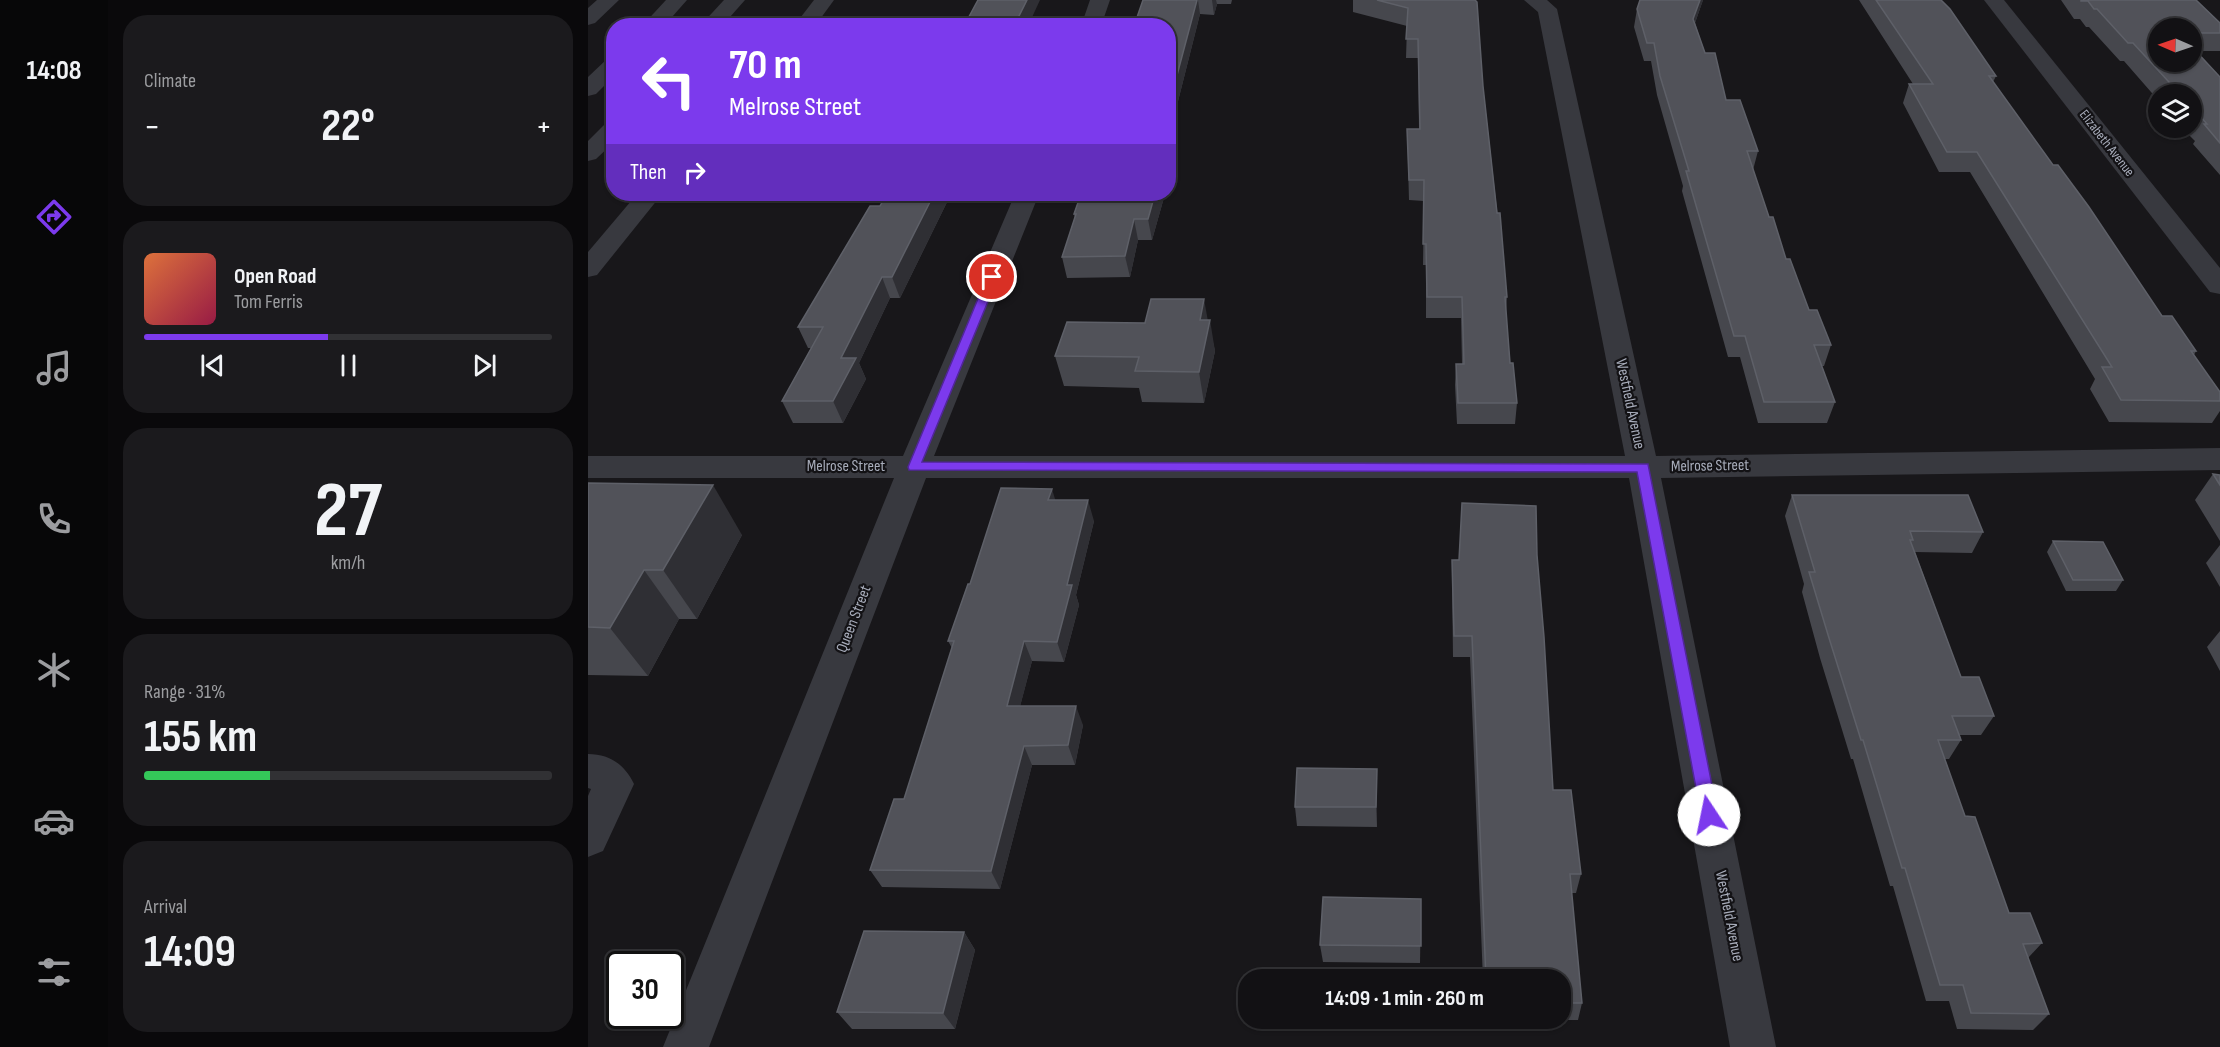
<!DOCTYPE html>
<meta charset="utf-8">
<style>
:root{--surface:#121114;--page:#1b1a1d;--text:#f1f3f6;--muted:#9c9da0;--line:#313134;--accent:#7c3aed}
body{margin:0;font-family:"Sofia Sans Condensed",sans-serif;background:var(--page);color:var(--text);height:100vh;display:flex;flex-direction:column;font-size:22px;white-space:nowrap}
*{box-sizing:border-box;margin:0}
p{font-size:20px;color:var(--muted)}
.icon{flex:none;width:33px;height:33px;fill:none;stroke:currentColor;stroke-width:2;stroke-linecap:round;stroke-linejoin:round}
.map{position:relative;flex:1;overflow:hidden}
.sheet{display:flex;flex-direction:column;gap:15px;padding:15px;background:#0a090b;width:480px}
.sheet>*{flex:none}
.guide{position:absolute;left:18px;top:18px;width:570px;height:183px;border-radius:24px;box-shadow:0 2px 4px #0004,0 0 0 2px var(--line);background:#7c3aed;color:#fff;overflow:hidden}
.needle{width:39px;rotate:272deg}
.fabs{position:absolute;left:1560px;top:18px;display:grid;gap:12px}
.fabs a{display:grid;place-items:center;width:54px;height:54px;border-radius:50%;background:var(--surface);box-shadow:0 2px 4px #0004,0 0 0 2px var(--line);font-size:30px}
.speed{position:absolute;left:18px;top:951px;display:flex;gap:12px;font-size:30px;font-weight:700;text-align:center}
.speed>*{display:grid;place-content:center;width:78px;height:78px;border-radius:50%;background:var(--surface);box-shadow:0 2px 4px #0004,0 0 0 2px var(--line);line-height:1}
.speed .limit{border:3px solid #111;border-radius:9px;background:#fff;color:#111}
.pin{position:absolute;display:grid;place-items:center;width:51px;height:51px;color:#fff;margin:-26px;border:3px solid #fff;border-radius:50%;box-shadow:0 2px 6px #0007}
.me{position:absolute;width:66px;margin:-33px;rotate:349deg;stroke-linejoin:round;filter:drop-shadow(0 0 4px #0008)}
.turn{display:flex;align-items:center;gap:21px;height:126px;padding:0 24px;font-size:27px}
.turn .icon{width:78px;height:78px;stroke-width:2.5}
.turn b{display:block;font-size:42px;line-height:51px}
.then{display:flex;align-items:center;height:57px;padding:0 24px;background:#0003;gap:12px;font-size:22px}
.big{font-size:45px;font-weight:700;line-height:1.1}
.sheet .card{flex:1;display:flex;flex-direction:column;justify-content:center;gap:9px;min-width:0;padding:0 21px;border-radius:24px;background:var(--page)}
.sheet .dial{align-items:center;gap:0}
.dial b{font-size:78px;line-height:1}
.song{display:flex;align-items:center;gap:18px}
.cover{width:72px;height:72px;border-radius:9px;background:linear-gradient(135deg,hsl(20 70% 55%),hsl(340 70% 35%))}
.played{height:6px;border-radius:3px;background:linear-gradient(90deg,var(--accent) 45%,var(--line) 45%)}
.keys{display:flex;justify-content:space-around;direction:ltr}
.heat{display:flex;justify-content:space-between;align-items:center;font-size:33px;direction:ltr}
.charge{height:9px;border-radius:4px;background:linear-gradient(90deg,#34c759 31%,var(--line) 0)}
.trip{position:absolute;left:650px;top:969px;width:333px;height:60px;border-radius:24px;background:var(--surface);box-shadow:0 2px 4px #0004,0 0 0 2px var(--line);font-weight:700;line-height:60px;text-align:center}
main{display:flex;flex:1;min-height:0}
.dock{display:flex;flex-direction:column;width:108px;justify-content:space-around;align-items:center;background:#070708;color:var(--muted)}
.dock .icon{width:42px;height:42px}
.dock .on{color:var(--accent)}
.dock b{font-size:27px;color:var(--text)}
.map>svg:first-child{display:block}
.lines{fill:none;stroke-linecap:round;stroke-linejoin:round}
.minor{fill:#38393f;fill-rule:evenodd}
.wall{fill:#46474d;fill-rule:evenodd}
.shaded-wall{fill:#2f2f34}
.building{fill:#515259;stroke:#5e6068;stroke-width:1.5}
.route{fill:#7c3aed;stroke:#51269a;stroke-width:1.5}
.labels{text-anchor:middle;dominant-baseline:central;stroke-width:4.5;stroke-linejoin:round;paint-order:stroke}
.far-street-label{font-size:14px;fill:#a8adbb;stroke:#131215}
.street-label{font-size:16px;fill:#a8adbb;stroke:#131215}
</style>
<main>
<nav class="dock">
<b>14:08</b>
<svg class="icon on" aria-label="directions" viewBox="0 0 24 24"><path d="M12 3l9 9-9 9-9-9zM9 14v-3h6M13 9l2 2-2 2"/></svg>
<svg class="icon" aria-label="music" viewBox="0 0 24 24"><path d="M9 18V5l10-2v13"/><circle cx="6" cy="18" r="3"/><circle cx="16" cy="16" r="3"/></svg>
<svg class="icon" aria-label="phone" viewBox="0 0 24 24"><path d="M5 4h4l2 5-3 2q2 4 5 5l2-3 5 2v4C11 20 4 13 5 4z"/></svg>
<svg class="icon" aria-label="climate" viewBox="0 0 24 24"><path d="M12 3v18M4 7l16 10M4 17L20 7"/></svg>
<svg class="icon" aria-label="car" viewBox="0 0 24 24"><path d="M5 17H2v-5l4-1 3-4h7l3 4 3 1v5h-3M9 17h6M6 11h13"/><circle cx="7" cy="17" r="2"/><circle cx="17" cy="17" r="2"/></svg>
<svg class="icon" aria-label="filters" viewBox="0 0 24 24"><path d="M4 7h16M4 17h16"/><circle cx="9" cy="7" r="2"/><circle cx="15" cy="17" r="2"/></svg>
</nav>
<section class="sheet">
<div class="card"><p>Climate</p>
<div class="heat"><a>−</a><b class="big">22°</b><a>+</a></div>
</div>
<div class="card">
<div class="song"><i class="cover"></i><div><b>Open Road</b><p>Tom Ferris</p></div></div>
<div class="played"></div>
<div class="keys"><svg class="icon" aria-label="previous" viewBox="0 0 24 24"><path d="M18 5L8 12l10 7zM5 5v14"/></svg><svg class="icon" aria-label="pause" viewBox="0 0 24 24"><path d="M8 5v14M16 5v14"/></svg><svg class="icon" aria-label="next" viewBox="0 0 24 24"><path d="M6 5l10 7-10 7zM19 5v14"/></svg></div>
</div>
<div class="card dial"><b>27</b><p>km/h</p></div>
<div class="card"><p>Range · 31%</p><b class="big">155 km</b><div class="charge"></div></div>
<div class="card"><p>Arrival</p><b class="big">14:09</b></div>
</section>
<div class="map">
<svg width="1632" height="1047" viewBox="0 0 1632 1047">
<rect width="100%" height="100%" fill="#18171a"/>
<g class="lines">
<g class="minor">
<polygon points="9,0 31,0 7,23 0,25 0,8"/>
<polygon points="78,0 99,0 76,26 54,26"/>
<polygon points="136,0 157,0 134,26 112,26"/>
<polygon points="226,0 246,0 227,26 206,26"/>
<polygon points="502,0 522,0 513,26 493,26"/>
<polygon points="936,0 959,0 969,9 1068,456 1632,448 1632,470 1073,478 1188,1047 1142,1047 1041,478 338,478 121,1047 75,1047 306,478 0,478 0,456 315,456 427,194 451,194 346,456 1037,456 950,12"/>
<polygon points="1396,0 1416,0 1632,268 1632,294 1622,292"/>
<polygon points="26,57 26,76 8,94 0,96 0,77 19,59"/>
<polygon points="26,121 26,142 8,159 0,161 0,141 18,123"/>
<polygon points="49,194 74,194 9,275 0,277 0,252"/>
<path d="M0,754C22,754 37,765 46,784L15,851L0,857V796L3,789L0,788Z"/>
</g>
</g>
<g class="wall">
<polygon points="555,0 644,0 643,4 629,4 626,15 612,14 581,137 586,157 580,179"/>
<polygon points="765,0 887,0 895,86 919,297 918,312 922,363 929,403 927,424 869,424 867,385 868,364 874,364 873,318 838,318 838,265 835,265 836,201 821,200 819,129 831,129 830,58 818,58 819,26 765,12"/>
<polygon points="1052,0 1115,0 1107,23 1117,53 1138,100 1170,151 1165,170 1181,217 1198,259 1221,310 1243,345 1236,366 1234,366 1247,402 1239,423 1170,423 1152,357 1140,357 1094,191 1095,186 1069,95 1063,61 1056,61 1046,27 1049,9"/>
<polygon points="1271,0 1353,0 1408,76 1405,82 1574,316 1608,351 1606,355 1632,392 1632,411 1624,423 1521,422 1502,389 1507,379 1382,172 1351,172 1315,103 1321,84 1325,84"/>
<path d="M1473,0H1608L1632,23V51H1608L1632,77V175L1605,144L1607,141L1594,128H1604V94H1570V100L1536,61H1532L1501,27H1498L1492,19H1486ZM1604,28V62H1570Z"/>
<polygon points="299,194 363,194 312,298 302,298 271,363 278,379 255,423 205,423 194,401 223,348 220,348 210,327 292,206"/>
<polygon points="493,194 577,194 564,240 550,240 542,277 479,278 474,257 487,218 486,214"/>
<polygon points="620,320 627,351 616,403 554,402 551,388 476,386 467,356 557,323"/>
<polygon points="1625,474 1632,475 1632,541 1607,500"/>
<polygon points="0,483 154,535 109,619 91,619 60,676 0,675"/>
<polygon points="1204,495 1395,532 1384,553 1327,552 1373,677 1406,716 1393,735 1372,735 1373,740 1361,759 1357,759 1377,816 1421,913 1454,943 1440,958 1461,1014 1445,1030 1369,1029 1361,1001 1338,1001 1305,886 1302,886 1265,759 1263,759 1232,658 1214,592 1216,584 1197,516"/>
<polygon points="468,500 506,521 488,595 491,605 476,662 444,661 432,706 495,725 487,765 444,765 412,889 294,887 282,870 316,799 364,648 360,641 382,584"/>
<polygon points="1465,541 1535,580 1528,591 1478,591 1459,552"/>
<polygon points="1632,545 1632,587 1618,563"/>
<polygon points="949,555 965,790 993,874 988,893 983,893 994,1003 990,1020 897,1020 897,1018 972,1018 972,980 895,980 882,657 865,657 864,581 864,560"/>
<polygon points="1632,631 1632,671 1619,647"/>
<polygon points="789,769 789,827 709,826 707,807"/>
<polygon points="833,899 832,963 735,962 732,945"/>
<polygon points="376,932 387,950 367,1029 264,1029 249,1012"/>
</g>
<g class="shaded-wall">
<polygon points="439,0 452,0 440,26 426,26"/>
<polygon points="609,0 610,0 612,14 580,141 580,109"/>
<polygon points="624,0 628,0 629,4 626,15"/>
<polygon points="1112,0 1115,0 1102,37 1105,19"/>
<polygon points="583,137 586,157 580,179 580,147"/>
<polygon points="346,194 363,194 312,298 304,277"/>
<polygon points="567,194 577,194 564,240 560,219"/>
<polygon points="546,219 550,240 542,277 537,256"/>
<polygon points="294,277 302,298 271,363 278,379 255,423 245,401 253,358"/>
<polygon points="616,299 621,327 622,320 627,351 616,403 611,372 612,320"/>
<polygon points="125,485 154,535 109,619 75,570"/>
<polygon points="464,489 470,509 460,500"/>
<polygon points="500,500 506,521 488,595 491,605 476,662 469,642 479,585"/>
<polygon points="56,570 91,619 60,676 22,628"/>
<polygon points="436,641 444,661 427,726 419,706"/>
<polygon points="488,706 495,725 487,765 480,745"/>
<polygon points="436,746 444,765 412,889 403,871"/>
<polygon points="789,769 789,827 788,807"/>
<polygon points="376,932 387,950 367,1029 355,1013"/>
</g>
<g class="building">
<polygon points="390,0 439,0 426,26 376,26"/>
<polygon points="555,0 609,0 580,109 580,26 546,26"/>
<polygon points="789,0 887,0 889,2 895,86 909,213 912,213 919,297 917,297 922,363 925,363 929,403 870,403 868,364 876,364 874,297 839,297 838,244 835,244 836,180 821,180 819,129 832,129 830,39 818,39 820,8"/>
<polygon points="1052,0 1112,0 1105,19 1117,53 1127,53 1138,100 1152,100 1170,151 1159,151 1181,217 1185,217 1198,259 1202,259 1221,310 1229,310 1243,345 1226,345 1247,402 1176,402 1157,336 1146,336 1098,171 1101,171 1072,76 1066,43 1059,43 1049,9"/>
<polygon points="1288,0 1353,0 1362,9 1408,76 1401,76 1465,165 1470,165 1501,207 1574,316 1584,316 1608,351 1603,351 1632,392 1632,401 1533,400 1514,367 1524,367 1389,152 1359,152 1321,84 1345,84"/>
<polygon points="1493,0 1608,0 1632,23 1632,33 1604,33 1604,28 1570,28 1570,62 1604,62 1604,47 1632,77 1632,143 1616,124 1619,124 1604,107 1604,94 1592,94 1545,43 1540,43 1509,9 1506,9 1500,1 1493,1"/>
<polygon points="1604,37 1609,43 1604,43"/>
<polygon points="580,137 583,137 580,147"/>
<polygon points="299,194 346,194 304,277 294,277 253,358 268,358 245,401 194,401 235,327 210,327 282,206 292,206"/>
<polygon points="493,194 567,194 560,219 546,219 537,256 474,257 488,214 486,214"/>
<polygon points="563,299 616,299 612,320 622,320 611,372 547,371 551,357 467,356 479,322 557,323"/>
<polygon points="1625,474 1632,475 1632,485"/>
<polygon points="0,483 125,485 75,570 56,570 22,628 0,627"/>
<polygon points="413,488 464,489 460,500 500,500 479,585 484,585 469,642 436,641 419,706 488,706 480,745 436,746 403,871 282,870 306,799 316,799 366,641 360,641 380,584 382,584"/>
<polygon points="1204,495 1380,495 1395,532 1322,531 1325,540 1322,540 1373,677 1391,677 1406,716 1364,716 1373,740 1350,740 1377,816 1387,817 1421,913 1442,913 1454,943 1435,944 1461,1014 1383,1013 1375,985 1352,985 1317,868 1314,868 1275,740 1273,740 1241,638 1221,572 1227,572"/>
<polygon points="874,503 948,506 949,555 956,637 965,790 983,790 993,874 982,874 994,1003 972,1003 972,980 898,980 884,636 866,636 864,560 871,560"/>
<polygon points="1465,541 1515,542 1535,580 1485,580"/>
<polygon points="709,768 789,769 788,807 707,807"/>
<polygon points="735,897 833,899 833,946 732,945"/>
<polygon points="276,931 376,932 355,1013 249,1012"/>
</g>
<polygon class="route" points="404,274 410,277 334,462 1060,464 1130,815 1127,820 1121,822 1115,820 1113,815 1049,472 321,470 320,467 399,277"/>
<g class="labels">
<g class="far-street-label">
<text transform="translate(1519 143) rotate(52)">Elizabeth Avenue</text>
</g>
<g class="street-label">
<text transform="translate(1042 404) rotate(78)">Westfield Avenue</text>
<text x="258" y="466">Melrose Street</text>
<text transform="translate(1122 466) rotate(-1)">Melrose Street</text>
<text transform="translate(266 619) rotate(-69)">Queen Street</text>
<text transform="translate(1141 916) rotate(79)">Westfield Avenue</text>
</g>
</g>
</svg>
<div class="fabs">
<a><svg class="needle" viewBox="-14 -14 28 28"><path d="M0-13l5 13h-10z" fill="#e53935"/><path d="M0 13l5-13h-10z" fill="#9c9da0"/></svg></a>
<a><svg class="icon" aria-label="layers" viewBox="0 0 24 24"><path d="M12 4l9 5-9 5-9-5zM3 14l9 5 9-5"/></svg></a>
</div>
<div class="speed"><div class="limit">30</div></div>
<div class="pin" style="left:404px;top:277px;background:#d93025"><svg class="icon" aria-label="arrive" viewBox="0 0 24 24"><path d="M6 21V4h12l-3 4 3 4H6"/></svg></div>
<svg class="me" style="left:1121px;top:815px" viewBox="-20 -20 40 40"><circle r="19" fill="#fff"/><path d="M0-13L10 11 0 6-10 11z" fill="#7c3aed"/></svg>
<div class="trip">14:09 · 1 min · 260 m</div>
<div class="guide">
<div class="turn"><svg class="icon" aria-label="left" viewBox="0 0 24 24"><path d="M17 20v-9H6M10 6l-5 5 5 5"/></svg><div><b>70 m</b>Melrose Street</div></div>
<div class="then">Then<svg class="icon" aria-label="right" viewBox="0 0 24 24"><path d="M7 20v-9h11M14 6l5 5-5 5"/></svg></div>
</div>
</div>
</main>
